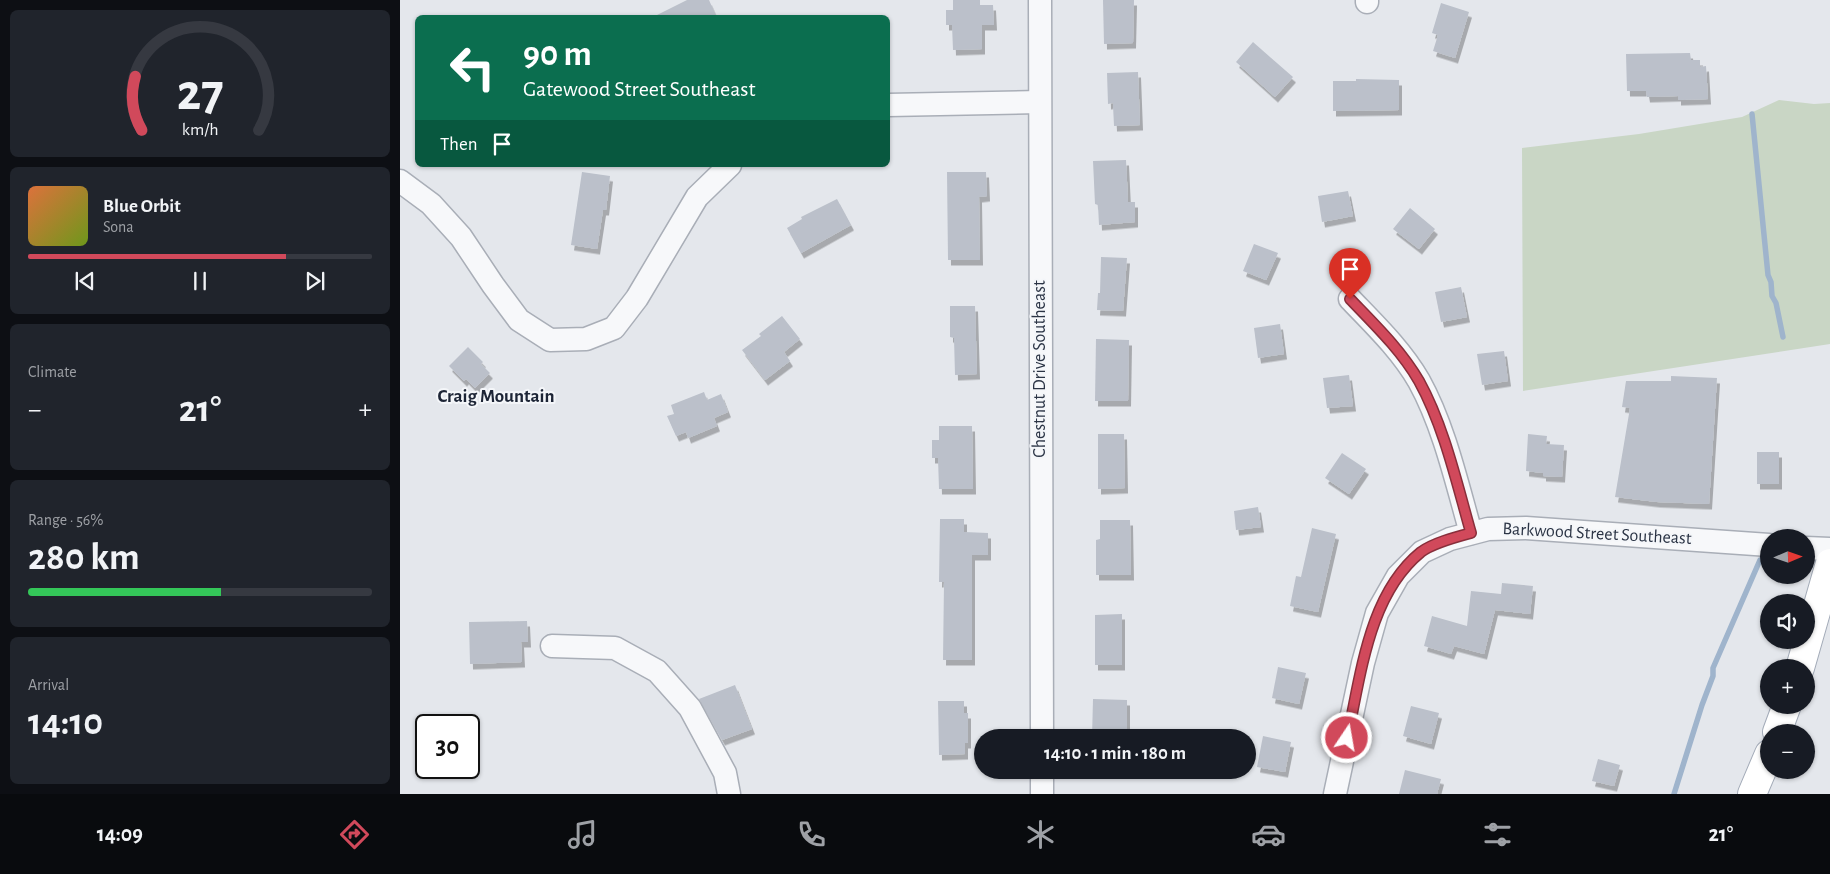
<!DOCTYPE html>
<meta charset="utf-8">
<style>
:root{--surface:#171b24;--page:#20242c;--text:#f1f3f6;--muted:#9ea1a6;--line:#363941;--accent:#d1495b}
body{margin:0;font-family:"Alegreya Sans",sans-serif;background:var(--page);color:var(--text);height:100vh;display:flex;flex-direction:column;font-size:19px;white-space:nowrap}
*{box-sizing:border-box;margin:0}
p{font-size:16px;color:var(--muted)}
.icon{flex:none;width:28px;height:28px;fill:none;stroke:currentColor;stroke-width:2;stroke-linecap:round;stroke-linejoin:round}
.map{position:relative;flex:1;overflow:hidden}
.sheet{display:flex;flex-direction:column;gap:10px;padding:10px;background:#0d0f14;width:400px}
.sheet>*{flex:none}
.guide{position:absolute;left:15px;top:15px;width:475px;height:152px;border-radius:8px;box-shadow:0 1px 4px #0004;background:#0b6e4f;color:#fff;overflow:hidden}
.needle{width:32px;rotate:88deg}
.fabs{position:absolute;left:1360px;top:529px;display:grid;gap:10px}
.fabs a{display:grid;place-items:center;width:55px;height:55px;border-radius:50%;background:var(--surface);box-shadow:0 1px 4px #0004;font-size:25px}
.speed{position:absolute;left:15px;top:714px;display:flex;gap:10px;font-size:25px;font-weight:700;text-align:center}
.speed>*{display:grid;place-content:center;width:65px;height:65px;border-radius:50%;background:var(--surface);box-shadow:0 1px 4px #0004;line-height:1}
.speed .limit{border:2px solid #111;border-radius:8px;background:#fff;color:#111}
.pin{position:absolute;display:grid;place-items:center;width:42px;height:42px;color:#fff;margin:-51px -21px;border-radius:50% 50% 50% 0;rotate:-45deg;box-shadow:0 0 5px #0007}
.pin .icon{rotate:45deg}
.me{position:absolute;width:55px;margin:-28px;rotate:12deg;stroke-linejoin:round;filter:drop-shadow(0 0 4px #0008)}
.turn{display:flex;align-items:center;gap:18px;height:105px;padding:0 25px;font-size:22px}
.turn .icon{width:65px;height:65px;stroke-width:2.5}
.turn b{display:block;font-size:35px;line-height:42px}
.then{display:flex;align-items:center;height:48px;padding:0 25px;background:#0003;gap:10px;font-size:19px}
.big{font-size:38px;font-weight:600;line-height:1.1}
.sheet .card{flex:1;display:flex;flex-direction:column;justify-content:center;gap:8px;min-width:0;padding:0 18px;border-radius:8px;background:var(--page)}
.sheet .dial{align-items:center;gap:0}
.dial svg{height:130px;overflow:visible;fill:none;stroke:var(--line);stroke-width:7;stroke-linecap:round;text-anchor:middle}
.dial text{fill:var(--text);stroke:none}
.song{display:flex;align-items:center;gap:15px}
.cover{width:60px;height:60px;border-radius:8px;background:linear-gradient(135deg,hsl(20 70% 55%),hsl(80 70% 35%))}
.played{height:5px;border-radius:2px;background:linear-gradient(90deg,var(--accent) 75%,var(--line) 75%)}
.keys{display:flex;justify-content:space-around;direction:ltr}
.heat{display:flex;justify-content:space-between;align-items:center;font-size:28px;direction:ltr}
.charge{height:8px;border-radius:4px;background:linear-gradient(90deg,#34c759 56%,var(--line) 0)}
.trip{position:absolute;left:574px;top:729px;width:282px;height:50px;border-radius:25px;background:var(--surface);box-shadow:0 1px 4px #0004;font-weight:600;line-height:50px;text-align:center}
.dock{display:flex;height:80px;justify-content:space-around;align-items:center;background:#090b0e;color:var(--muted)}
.dock .icon{width:35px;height:35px}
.dock .current{color:var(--accent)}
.dock b{font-size:22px;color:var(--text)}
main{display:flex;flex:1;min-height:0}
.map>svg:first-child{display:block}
.green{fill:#c9d6c5}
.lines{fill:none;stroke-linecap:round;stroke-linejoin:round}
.stream{stroke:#9fb4cc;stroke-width:5.5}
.building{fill:#bbc0ca;filter:url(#shadow)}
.minor-casing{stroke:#a9aeb7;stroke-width:25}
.major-casing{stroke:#a3abb8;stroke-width:30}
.minor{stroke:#f7f8fa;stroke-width:22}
.major{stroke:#fff;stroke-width:28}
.route-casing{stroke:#882f3b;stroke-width:12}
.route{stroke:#d1495b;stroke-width:9}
.labels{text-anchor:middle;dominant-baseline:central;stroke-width:4;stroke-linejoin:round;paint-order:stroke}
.street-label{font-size:18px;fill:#2b3445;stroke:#f4f6f9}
.neighbourhood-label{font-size:19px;font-weight:bold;fill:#1d2536;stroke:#f4f6f9}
</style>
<main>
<section class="sheet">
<div class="card dial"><svg viewBox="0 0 100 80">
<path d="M14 69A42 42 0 1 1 86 69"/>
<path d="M14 69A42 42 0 0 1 10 36" stroke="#d1495b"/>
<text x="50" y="56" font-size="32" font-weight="700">27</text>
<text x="50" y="72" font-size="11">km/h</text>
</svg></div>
<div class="card">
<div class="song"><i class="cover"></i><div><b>Blue Orbit</b><p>Sona</p></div></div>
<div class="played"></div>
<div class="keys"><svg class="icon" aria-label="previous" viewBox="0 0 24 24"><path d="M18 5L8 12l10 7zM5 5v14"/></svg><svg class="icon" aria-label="pause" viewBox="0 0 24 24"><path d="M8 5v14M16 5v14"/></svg><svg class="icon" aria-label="next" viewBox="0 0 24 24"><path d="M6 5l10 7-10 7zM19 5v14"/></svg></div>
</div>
<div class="card"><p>Climate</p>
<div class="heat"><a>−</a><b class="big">21°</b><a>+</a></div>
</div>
<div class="card"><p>Range · 56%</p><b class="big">280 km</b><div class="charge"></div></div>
<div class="card"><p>Arrival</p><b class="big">14:10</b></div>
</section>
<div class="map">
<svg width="1430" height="794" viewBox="0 0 1430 794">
<defs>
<filter id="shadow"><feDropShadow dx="3" dy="5.5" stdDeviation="0" flood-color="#0004"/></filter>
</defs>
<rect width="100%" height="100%" fill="#e4e7ec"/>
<polygon class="green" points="1379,100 1414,104 1430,103 1430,344 1123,391 1122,148 1239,134 1342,117"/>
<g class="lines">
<g class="stream">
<polyline points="1352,114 1368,275 1371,282 1372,296 1376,303 1383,337"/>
<polyline points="1274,794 1302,705 1313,676 1313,668 1360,560"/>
</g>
</g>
<g class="building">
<polygon points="287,0 309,0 317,18 251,18"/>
<polygon points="553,0 580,0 580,5 593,5 594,25 582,25 582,49 553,50 552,25 546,25 546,10 553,10"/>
<polygon points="703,0 734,0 733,43 704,44"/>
<polygon points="1041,3 1069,12 1055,58 1033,51 1038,35 1032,33"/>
<polygon points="853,42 893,77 875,97 836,62"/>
<polygon points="1290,53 1291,60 1300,60 1300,67 1306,66 1308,99 1278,100 1278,96 1247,97 1246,91 1227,91 1226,54"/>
<polygon points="738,72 740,125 714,126 713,105 713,103 708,104 707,73"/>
<polygon points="956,79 999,80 999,110 933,111 933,81 956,81"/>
<polygon points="726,160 728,202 735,202 735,222 699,225 698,205 695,204 693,161"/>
<polygon points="182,172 210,176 206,210 203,210 197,249 171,245"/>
<polygon points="547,172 586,172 587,196 579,197 580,260 548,260"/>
<polygon points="948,191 953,216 922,222 918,196"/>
<polygon points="437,199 451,225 401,253 387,228 402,219 401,217"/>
<polygon points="1010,208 1035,229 1019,249 993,229"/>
<polygon points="854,244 878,253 866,280 843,271"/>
<polygon points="701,257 727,258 723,311 697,310 698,293 700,293"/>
<polygon points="1061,287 1067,317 1041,322 1035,292"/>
<polygon points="550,306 575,306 577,374 555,375 554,338 550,337"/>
<polygon points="382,316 400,339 384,352 390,361 365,380 342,350 361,336 359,334"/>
<polygon points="880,324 884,354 858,358 854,328"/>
<polygon points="696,339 729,340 728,401 695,401"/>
<polygon points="68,347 83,362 81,364 90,373 75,388 66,379 64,381 49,366"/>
<polygon points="1104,351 1108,381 1082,385 1077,354"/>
<polygon points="949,375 953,406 927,408 923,378"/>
<polygon points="1271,376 1317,378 1309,504 1257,502 1215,497 1230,408 1222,407 1226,381 1271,381"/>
<polygon points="304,392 307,400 321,394 328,412 314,418 317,426 288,438 286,432 276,436 267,416 274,414 271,405"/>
<polygon points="539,426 572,426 573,489 539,489 538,458 532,458 532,440 539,440"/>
<polygon points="698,434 724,434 725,488 698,489"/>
<polygon points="1128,434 1147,436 1146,444 1164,445 1162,477 1143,476 1143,473 1126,471"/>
<rect x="1357" y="452" width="22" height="32"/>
<polygon points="942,453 966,469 949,494 925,478"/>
<polygon points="858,507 861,527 836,530 834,511"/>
<polygon points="540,519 564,519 564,532 588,533 588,555 572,555 572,660 543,660 544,582 539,582"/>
<polygon points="700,520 730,520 731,575 696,575 696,540 700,539"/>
<polygon points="912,528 936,534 918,612 890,606 896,576 901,577"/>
<polygon points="1102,583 1133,586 1130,614 1095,610 1084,654 1054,646 1051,654 1024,646 1032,616 1067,626 1071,591 1101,594"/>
<polygon points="722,614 722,665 695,665 695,615"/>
<polygon points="127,621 128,642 121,642 122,662 70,664 69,622"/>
<polygon points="878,667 906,673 899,704 872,698"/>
<polygon points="335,685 352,729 322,740 299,699"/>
<polygon points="693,699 727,700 727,738 692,738"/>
<polygon points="538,701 564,701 564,713 568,713 568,743 565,743 565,754 539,755"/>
<polygon points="1011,706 1039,713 1031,744 1003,736"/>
<polygon points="863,736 891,742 885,772 857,767"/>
<polygon points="1198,759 1220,765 1214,786 1192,781"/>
<polygon points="1005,770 1041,779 1037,794 999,794"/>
</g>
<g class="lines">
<g class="minor-casing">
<g id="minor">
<polyline points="640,0 642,738"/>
<polyline points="967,0 967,2"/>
<polyline points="488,105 639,102"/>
<polyline points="0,181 31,204 61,237 93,285 119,320 150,340 186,339 214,328 237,298 297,197 330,165"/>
<path d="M950,299C975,325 1001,350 1019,381C1044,426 1057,484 1071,533"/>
<polyline points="1406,548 1430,549"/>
<polyline points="152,646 215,648 257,671 290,708 325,773 329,794"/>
<polyline points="642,770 642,794"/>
<polyline points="935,794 963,663 977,613 998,576 1022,552 1050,539 1088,529 1126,528 1369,545"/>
</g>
</g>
<g class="major-casing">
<g id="major">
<polyline points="1400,668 1430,563"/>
<polyline points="1377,732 1387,705"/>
<polyline points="1352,794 1369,754"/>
</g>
</g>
<use href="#minor" class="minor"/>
<use href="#major" class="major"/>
</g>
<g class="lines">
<g class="route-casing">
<path id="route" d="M947,738C961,676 968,595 1021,552C1033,543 1056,537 1071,533C1057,484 1044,426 1019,381C1001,350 975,325 950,299"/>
</g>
<use href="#route" class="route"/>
</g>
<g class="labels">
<g class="street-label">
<text transform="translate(640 369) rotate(-90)">Chestnut Drive Southeast</text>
<text transform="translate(1197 534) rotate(3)">Barkwood Street Southeast</text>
</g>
<g class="neighbourhood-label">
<text x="96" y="396">Craig Mountain</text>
</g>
</g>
</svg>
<div class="fabs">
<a><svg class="needle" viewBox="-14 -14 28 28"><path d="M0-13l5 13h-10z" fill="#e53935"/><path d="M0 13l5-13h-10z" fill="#9ea1a6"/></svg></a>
<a><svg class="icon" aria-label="sound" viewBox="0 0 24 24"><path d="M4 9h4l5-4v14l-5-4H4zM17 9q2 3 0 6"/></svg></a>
<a>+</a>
<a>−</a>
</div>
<div class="speed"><div class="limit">30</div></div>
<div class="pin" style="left:950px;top:299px;background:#d93025"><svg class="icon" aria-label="arrive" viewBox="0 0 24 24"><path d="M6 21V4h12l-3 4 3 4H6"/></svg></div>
<svg class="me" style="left:947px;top:738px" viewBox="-20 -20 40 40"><circle r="17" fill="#d1495b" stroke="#fff" stroke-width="3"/><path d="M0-11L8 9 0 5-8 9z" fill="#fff"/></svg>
<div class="trip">14:10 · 1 min · 180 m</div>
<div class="guide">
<div class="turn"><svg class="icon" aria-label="left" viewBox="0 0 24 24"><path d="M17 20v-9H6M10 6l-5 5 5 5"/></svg><div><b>90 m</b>Gatewood Street Southeast</div></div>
<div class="then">Then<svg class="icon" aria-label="arrive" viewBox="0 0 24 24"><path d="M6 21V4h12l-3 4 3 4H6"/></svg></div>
</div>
</div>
</main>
<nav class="dock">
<b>14:09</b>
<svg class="icon current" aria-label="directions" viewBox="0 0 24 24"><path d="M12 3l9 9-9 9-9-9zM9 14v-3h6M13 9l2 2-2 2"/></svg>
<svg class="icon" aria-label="music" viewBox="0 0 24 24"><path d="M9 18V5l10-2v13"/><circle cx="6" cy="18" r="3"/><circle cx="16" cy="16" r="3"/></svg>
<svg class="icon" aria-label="phone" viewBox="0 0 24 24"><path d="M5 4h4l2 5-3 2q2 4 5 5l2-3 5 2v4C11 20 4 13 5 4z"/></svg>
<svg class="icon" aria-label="climate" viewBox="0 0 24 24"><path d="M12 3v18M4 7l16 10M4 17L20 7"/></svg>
<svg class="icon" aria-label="car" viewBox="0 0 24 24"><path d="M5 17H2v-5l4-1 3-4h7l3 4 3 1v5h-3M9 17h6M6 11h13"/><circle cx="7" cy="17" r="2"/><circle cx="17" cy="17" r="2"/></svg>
<svg class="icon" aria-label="filters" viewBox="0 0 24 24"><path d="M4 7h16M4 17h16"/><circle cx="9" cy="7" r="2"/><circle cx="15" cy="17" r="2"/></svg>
<b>21°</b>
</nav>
